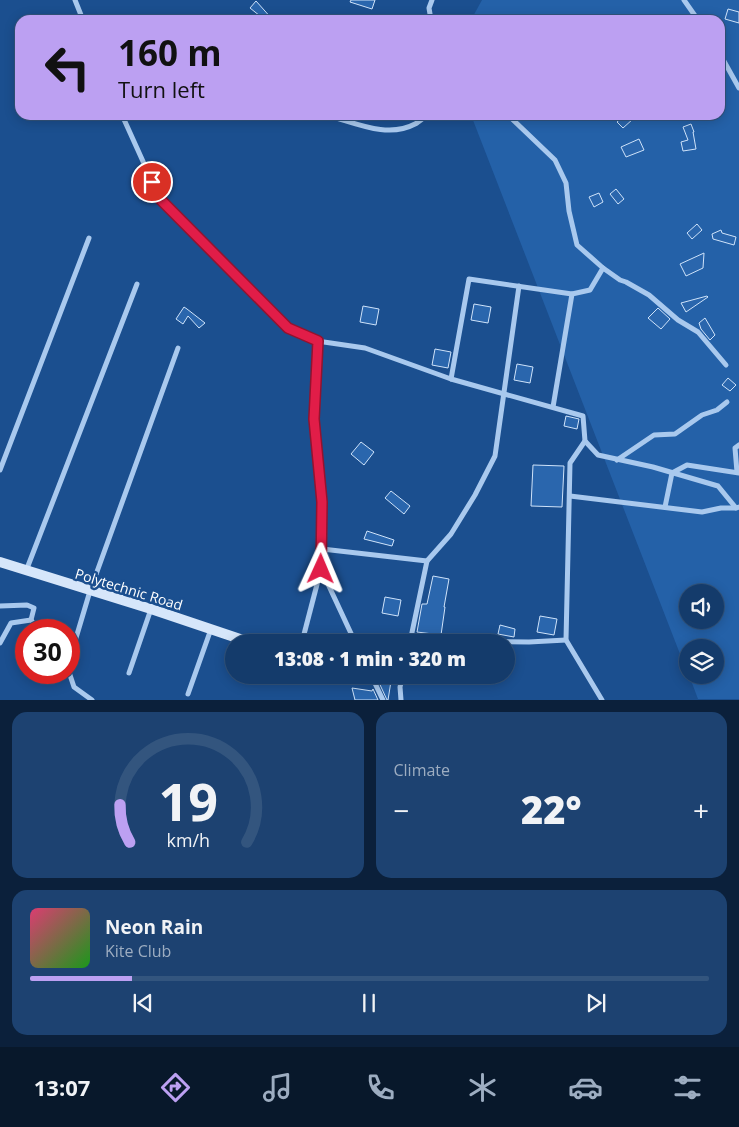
<!DOCTYPE html>
<meta charset="utf-8">
<style>
:root{--surface:#143b6b;--page:#1d4271;--text:#f1f3f6;--muted:#9dadc1;--line:#33557e;--accent:#bca0f2}
body{margin:0;font-family:"Open Sans",sans-serif;background:var(--page);color:var(--text);height:100vh;display:flex;flex-direction:column;font-size:19px;white-space:nowrap}
*{box-sizing:border-box;margin:0}
p{font-size:16px;color:var(--muted)}
.icon{flex:none;width:28px;height:28px;fill:none;stroke:currentColor;stroke-width:2;stroke-linecap:round;stroke-linejoin:round}
.map{position:relative;height:700px;overflow:hidden}
.details{display:flex;flex-direction:column;gap:12px;padding:12px;background:#0b203b;flex:1}
.details>*{flex:none}
.banner{position:absolute;left:15px;top:15px;width:710px;height:105px;border-radius:15px;box-shadow:0 2px 12px #0003,0 0 0 1px var(--line);background:#bca0f2;color:#111;overflow:hidden}
.controls{position:absolute;left:679px;top:584px;display:grid;gap:10px}
.controls a{display:grid;place-items:center;width:45px;height:45px;border-radius:50%;background:var(--surface);box-shadow:0 2px 12px #0003,0 0 0 1px var(--line);font-size:25px}
.speed{position:absolute;left:15px;top:619px;display:flex;gap:10px;font-size:25px;font-weight:700;text-align:center}
.speed>*{display:grid;place-content:center;width:65px;height:65px;border-radius:50%;background:var(--surface);box-shadow:0 2px 12px #0003,0 0 0 1px var(--line);line-height:1}
.speed .limit{border:8px solid #d22;background:#fff;color:#111}
.pin{position:absolute;display:grid;place-items:center;width:42px;height:42px;color:#fff;margin:-21px;border:2px solid #fff;border-radius:50%;box-shadow:0 1px 5px #0007}
.me{position:absolute;width:55px;margin:-28px;rotate:1deg;stroke-linejoin:round;filter:drop-shadow(0 0 4px #0008)}
.turn{display:flex;align-items:center;gap:18px;height:105px;padding:0 20px;font-size:22px}
.turn .icon{width:65px;height:65px;stroke-width:2.5}
.turn b{display:block;font-size:35px;line-height:42px}
.big{font-size:38px;font-weight:800;line-height:1.1}
.details .widget{flex:1;display:flex;flex-direction:column;justify-content:center;gap:8px;min-width:0;padding:0 18px;border-radius:15px;background:var(--page)}
.details .dial{align-items:center;gap:0}
.dial svg{height:130px;overflow:visible;fill:none;stroke:var(--line);stroke-width:7;stroke-linecap:round;text-anchor:middle}
.dial text{fill:var(--text);stroke:none}
.song{display:flex;align-items:center;gap:15px}
.cover{width:60px;height:60px;border-radius:8px;background:linear-gradient(135deg,hsl(340 70% 55%),hsl(120 70% 35%))}
.played{height:5px;border-radius:2px;background:linear-gradient(90deg,var(--accent) 15%,var(--line) 15%)}
.keys{display:flex;justify-content:space-around;direction:ltr}
.heat{display:flex;justify-content:space-between;align-items:center;font-size:28px;direction:ltr}
.details .tiles{flex:1;display:grid;gap:12px;grid-template-columns:1fr 1fr}
.widget:last-child{grid-column:span 2}
.trip{position:absolute;left:225px;top:634px;width:290px;height:50px;border-radius:25px;background:var(--surface);box-shadow:0 2px 12px #0003,0 0 0 1px var(--line);font-weight:800;line-height:50px;text-align:center}
.tabs{display:flex;height:80px;justify-content:space-around;align-items:center;background:#08182b;color:var(--muted)}
.tabs .icon{width:35px;height:35px}
.tabs .selected{color:var(--accent)}
.tabs b{font-size:22px;color:var(--text)}
.map>svg:first-child{display:block}
.green{fill:#2461a8;fill-rule:evenodd}
.building{fill:#2a66ad;stroke:#cfe3fa}
.lines{fill:none;stroke-linecap:round;stroke-linejoin:round}
.street{stroke:#a9c9ee;stroke-width:5}
.secondary{stroke:#d6e6fa;stroke-width:10}
.route-casing{stroke:#92132f;stroke-width:12}
.route{stroke:#e11d48;stroke-width:9}
.labels{text-anchor:middle;dominant-baseline:central;stroke-width:5;stroke-linejoin:round;paint-order:stroke}
.street-label{font-size:14px;fill:#fff;stroke:#1b4f8f}
</style>
<div class="map">
<svg width="739" height="700" viewBox="0 0 739 700">
<rect width="100%" height="100%" fill="#1b4f8f"/>
<path class="green" d="M482,0H739V699H698L689,675H715V648H688L687,672L471,115H720V20H471ZM688,592H715V620H688Z"/>
<g class="building">
<polygon points="351,0 375,0 372,9 350,2"/>
<polygon points="256,1 273,20 265,20 250,8"/>
<polygon points="728,9 739,12 739,23 725,19"/>
<polygon points="625,115 630,115 633,119 623,128 617,122"/>
<polygon points="691,124 694,132 693,132 696,149 683,151 681,142 688,140 683,127"/>
<polygon points="639,139 644,150 626,157 621,147"/>
<polygon points="616,189 624,199 618,204 610,194"/>
<polygon points="599,193 603,202 594,207 589,197"/>
<polygon points="697,224 702,230 692,239 687,233"/>
<polygon points="721,230 722,233 736,237 734,245 713,239 712,234"/>
<polygon points="704,253 703,268 686,276 680,264"/>
<polygon points="707,296 708,297 686,312 681,303"/>
<polygon points="474,304 491,307 488,323 471,320"/>
<polygon points="363,306 379,309 376,325 360,322"/>
<polygon points="184,307 187,309 205,323 199,328 188,316 183,324 176,319"/>
<polygon points="658,308 670,319 661,329 648,318"/>
<polygon points="705,318 715,335 710,340 701,329 699,323"/>
<polygon points="435,349 451,352 448,368 432,365"/>
<polygon points="517,364 533,367 530,383 514,380"/>
<polygon points="728,378 736,385 730,391 722,385"/>
<polygon points="566,416 579,419 577,429 564,426"/>
<polygon points="361,442 374,452 364,465 351,454"/>
<polygon points="533,465 564,466 562,507 531,506"/>
<polygon points="391,491 410,506 404,514 385,498"/>
<polygon points="367,531 394,540 392,546 364,539"/>
<polygon points="433,576 449,579 444,607 445,607 441,635 417,632 422,604 427,604"/>
<polygon points="385,597 401,600 398,616 382,613"/>
<polygon points="540,616 557,619 554,635 537,632"/>
<polygon points="500,625 515,629 514,637 498,634"/>
<polygon points="392,675 388,700 387,700 376,676"/>
<polygon points="352,688 372,691 373,689 378,700 355,700"/>
</g>
<g class="lines">
<g class="street">
<polyline points="75,0 83,20"/>
<polyline points="684,0 698,20"/>
<polyline points="431,20 429,8 432,0"/>
<polyline points="720,54 739,88"/>
<polyline points="122,115 160,199 287,328 317,341 365,348 451,379 583,416 585,441 598,455 653,467 718,486 736,508 739,507"/>
<path d="M326,115C354,122 387,139 415,124C419,122 423,118 427,115"/>
<polyline points="508,115 555,160 566,183 569,211 577,245 603,268 590,290 572,294 553,407"/>
<polyline points="603,268 620,280 626,282 649,295 678,320 698,332 726,365"/>
<polyline points="317,341 314,419 322,502 321,569 355,642"/>
<polyline points="451,379 469,279 572,294"/>
<polyline points="585,441 570,463 566,640 602,700"/>
<polyline points="617,460 654,435 675,434 702,415 717,410 727,402"/>
<polyline points="0,470 89,238"/>
<polyline points="737,472 735,448 739,445"/>
<polyline points="570,496 702,512 721,508 736,508"/>
<polyline points="665,507 672,473 687,465 739,473"/>
<polyline points="322,549 427,561 410,642"/>
<polyline points="427,561 451,534 475,495 495,456 519,286"/>
<polyline points="26,571 137,284"/>
<polyline points="0,606 27,605 34,608 31,620"/>
<polyline points="410,640 529,642 566,640"/>
<polyline points="302,642 321,569"/>
<polyline points="0,643 11,623 31,620 39,630"/>
<polyline points="73,648 90,591 178,348"/>
<polyline points="69,672 74,687 92,700"/>
<polyline points="129,673 151,609"/>
<polyline points="371,675 383,700"/>
<polyline points="188,694 211,629"/>
<polyline points="401,700 400,687 403,675"/>
</g>
<polyline class="secondary" points="0,562 151,609 249,642"/>
</g>
<g class="lines">
<g class="route-casing">
<polyline id="route" points="152,182 160,199 288,328 318,341 314,419 322,502 321,569"/>
</g>
<use href="#route" class="route"/>
</g>
<g class="labels">
<g class="street-label">
<text transform="translate(129 589) rotate(17)">Polytechnic Road</text>
</g>
</g>
</svg>
<div class="controls">
<a><svg class="icon" aria-label="sound" viewBox="0 0 24 24"><path d="M4 9h4l5-4v14l-5-4H4zM17 9q2 3 0 6"/></svg></a>
<a><svg class="icon" aria-label="layers" viewBox="0 0 24 24"><path d="M12 4l9 5-9 5-9-5zM3 14l9 5 9-5"/></svg></a>
</div>
<div class="speed"><div class="limit">30</div></div>
<div class="pin" style="left:152px;top:182px;background:#d93025"><svg class="icon" aria-label="arrive" viewBox="0 0 24 24"><path d="M6 21V4h12l-3 4 3 4H6"/></svg></div>
<svg class="me" style="left:321px;top:569px" viewBox="-20 -20 40 40"><path d="M0-17L14 15 0 8-14 15z" fill="#e11d48" stroke="#fff" stroke-width="4"/></svg>
<div class="trip">13:08 · 1 min · 320 m</div>
<div class="banner">
<div class="turn"><svg class="icon" aria-label="left" viewBox="0 0 24 24"><path d="M17 20v-9H6M10 6l-5 5 5 5"/></svg><div><b>160 m</b>Turn left</div></div>
</div>
</div>
<section class="details">
<div class="tiles">
<div class="widget dial"><svg viewBox="0 0 100 80">
<path d="M14 69A42 42 0 1 1 86 69"/>
<path d="M14 69A42 42 0 0 1 8 46" stroke="#bca0f2"/>
<text x="50" y="56" font-size="32" font-weight="700">19</text>
<text x="50" y="72" font-size="11">km/h</text>
</svg></div>
<div class="widget"><p>Climate</p>
<div class="heat"><a>−</a><b class="big">22°</b><a>+</a></div>
</div>
<div class="widget">
<div class="song"><i class="cover"></i><div><b>Neon Rain</b><p>Kite Club</p></div></div>
<div class="played"></div>
<div class="keys"><svg class="icon" aria-label="previous" viewBox="0 0 24 24"><path d="M18 5L8 12l10 7zM5 5v14"/></svg><svg class="icon" aria-label="pause" viewBox="0 0 24 24"><path d="M8 5v14M16 5v14"/></svg><svg class="icon" aria-label="next" viewBox="0 0 24 24"><path d="M6 5l10 7-10 7zM19 5v14"/></svg></div>
</div>
</div>
</section>
<nav class="tabs">
<b>13:07</b>
<svg class="icon selected" aria-label="directions" viewBox="0 0 24 24"><path d="M12 3l9 9-9 9-9-9zM9 14v-3h6M13 9l2 2-2 2"/></svg>
<svg class="icon" aria-label="music" viewBox="0 0 24 24"><path d="M9 18V5l10-2v13"/><circle cx="6" cy="18" r="3"/><circle cx="16" cy="16" r="3"/></svg>
<svg class="icon" aria-label="phone" viewBox="0 0 24 24"><path d="M5 4h4l2 5-3 2q2 4 5 5l2-3 5 2v4C11 20 4 13 5 4z"/></svg>
<svg class="icon" aria-label="climate" viewBox="0 0 24 24"><path d="M12 3v18M4 7l16 10M4 17L20 7"/></svg>
<svg class="icon" aria-label="car" viewBox="0 0 24 24"><path d="M5 17H2v-5l4-1 3-4h7l3 4 3 1v5h-3M9 17h6M6 11h13"/><circle cx="7" cy="17" r="2"/><circle cx="17" cy="17" r="2"/></svg>
<svg class="icon" aria-label="filters" viewBox="0 0 24 24"><path d="M4 7h16M4 17h16"/><circle cx="9" cy="7" r="2"/><circle cx="15" cy="17" r="2"/></svg>
</nav>
